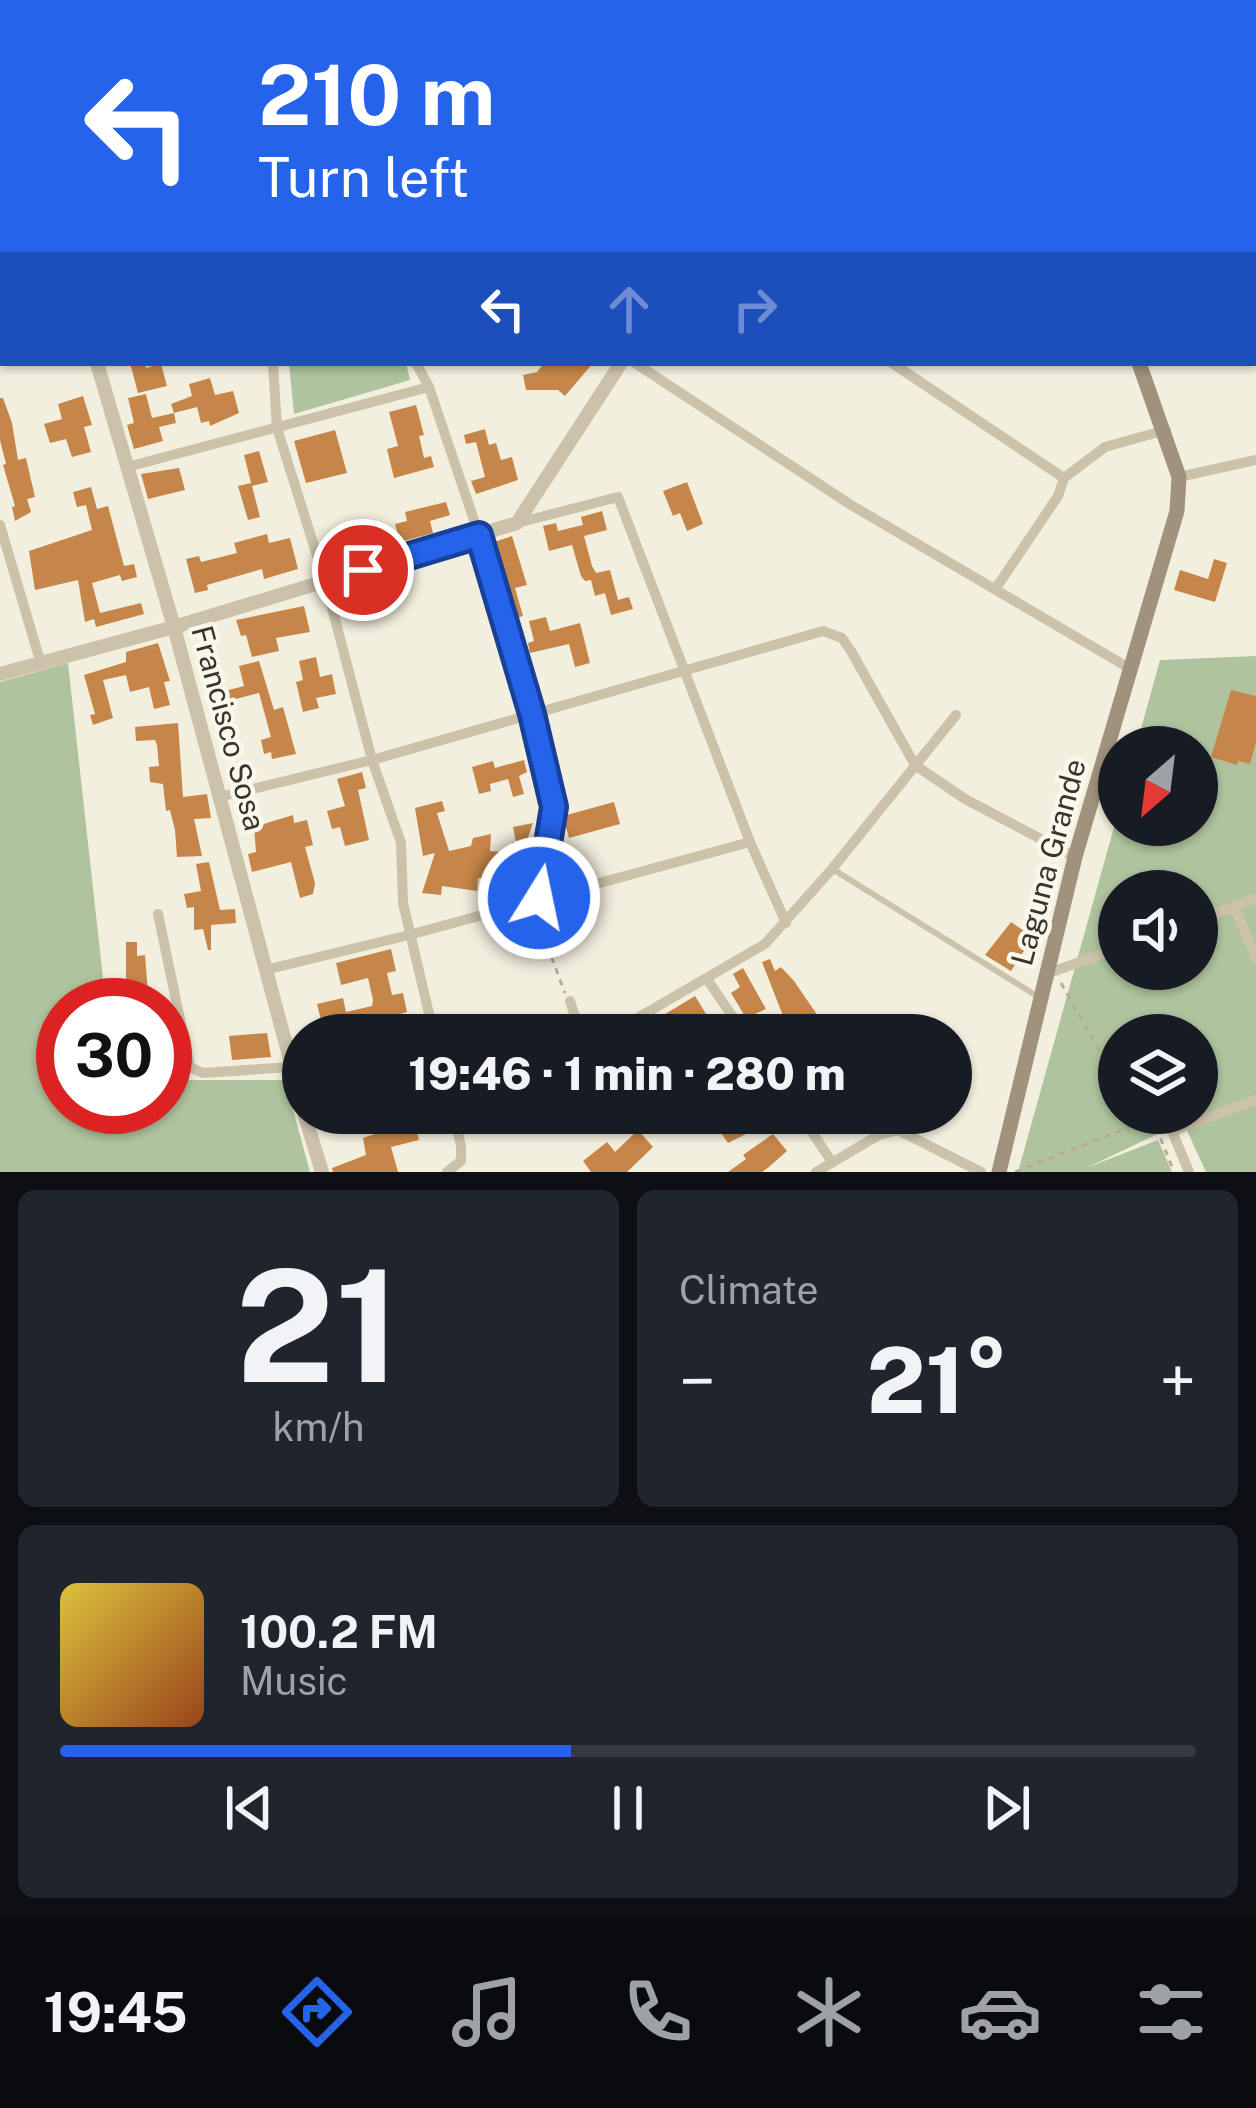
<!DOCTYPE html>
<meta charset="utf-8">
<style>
:root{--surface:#171b24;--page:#20242c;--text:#f1f3f6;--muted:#9ea1a6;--line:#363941;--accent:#2563eb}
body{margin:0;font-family:"Public Sans",sans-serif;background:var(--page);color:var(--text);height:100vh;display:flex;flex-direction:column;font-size:45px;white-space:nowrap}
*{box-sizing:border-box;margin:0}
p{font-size:39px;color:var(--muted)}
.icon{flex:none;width:66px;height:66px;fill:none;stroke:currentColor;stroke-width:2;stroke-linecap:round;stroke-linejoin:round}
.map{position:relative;height:1172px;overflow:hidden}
.drawer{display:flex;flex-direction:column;gap:18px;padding:18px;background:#0d0f14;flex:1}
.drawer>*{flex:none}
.guide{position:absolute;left:0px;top:0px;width:1257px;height:366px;box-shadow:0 3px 9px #0004;background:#2563eb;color:#fff;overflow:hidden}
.needle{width:78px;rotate:208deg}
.controls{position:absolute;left:1098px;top:726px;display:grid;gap:24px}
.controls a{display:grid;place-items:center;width:120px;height:120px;border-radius:50%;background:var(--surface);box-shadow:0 3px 9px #0004;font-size:60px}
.speed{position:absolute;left:36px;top:978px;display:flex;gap:24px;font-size:60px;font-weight:700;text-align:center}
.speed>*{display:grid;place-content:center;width:156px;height:156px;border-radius:50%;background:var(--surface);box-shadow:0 3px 9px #0004;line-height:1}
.speed .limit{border:18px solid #d22;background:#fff;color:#111}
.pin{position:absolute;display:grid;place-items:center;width:102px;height:102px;color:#fff;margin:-51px;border:6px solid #fff;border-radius:50%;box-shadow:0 3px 12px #0007}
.me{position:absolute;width:132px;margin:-66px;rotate:10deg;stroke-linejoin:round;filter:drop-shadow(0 0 9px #0008)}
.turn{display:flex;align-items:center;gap:42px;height:252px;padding:0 60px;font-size:54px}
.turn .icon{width:156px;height:156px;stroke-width:2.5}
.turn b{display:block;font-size:84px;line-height:102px}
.lanes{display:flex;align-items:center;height:114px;padding:0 60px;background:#0003;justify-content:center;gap:60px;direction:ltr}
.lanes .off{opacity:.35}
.big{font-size:90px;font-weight:800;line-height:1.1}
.drawer .card{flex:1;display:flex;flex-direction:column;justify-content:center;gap:18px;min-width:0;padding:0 42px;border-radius:18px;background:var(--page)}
.drawer .dial{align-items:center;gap:0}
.dial b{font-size:156px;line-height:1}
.song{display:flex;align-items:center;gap:36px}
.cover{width:144px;height:144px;border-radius:18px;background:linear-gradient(135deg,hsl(50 70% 55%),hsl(20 70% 35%))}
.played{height:12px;border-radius:6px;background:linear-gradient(90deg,var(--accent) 45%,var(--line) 45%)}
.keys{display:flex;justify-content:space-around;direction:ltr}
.heat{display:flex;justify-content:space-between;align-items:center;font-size:66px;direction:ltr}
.drawer .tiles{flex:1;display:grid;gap:18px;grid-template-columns:1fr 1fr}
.card:last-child{grid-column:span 2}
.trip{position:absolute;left:282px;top:1014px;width:690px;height:120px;border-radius:60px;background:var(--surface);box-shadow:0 3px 9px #0004;font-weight:800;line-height:120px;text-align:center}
.dock{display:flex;height:192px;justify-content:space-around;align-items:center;background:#090b0e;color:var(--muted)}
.dock .icon{width:84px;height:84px}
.dock .on{color:var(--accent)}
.dock b{font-size:54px;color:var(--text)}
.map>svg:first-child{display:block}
.green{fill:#aec39e;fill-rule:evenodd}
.building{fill:#c78649}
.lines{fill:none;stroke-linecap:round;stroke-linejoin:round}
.path{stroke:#b8ac95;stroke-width:3;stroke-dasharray:6 6;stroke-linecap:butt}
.service{stroke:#ccc2aa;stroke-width:6}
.minor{stroke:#ccc2aa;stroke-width:10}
.tertiary{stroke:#ccc2aa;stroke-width:14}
.secondary{stroke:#a0927c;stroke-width:15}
.route-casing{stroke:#184099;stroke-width:30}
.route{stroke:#2563eb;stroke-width:21}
.labels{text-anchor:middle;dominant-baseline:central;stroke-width:9;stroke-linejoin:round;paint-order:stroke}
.street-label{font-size:30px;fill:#39332a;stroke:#faf7ec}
</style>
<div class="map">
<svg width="1256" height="1172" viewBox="0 0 1256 1172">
<rect width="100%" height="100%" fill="#f3efdf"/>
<g class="green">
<polygon points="289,363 406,363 410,380 294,414"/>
<path d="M1256,656V1172H1206L1183,1122L1086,1168L1158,1140L1172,1172H1018L1119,809V825H1197V747H1136L1160,660ZM1119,891H1197V969H1119ZM1119,1035H1197V1113H1119Z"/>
<polygon points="68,663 106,1005 63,1005 63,1107 165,1107 165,1019 177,1019 189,1080 285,1080 310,1172 0,1172 0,682"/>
</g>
<g class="building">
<polygon points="130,363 145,363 146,368 161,364 167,386 138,393"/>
<polygon points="544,363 593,363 565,396 558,390 526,390 523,375 537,372"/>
<polygon points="210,378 215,395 233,391 239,413 210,426 209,421 201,423 197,407 174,413 176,423 159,427 163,441 134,449 127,425 134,423 128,398 146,394 152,418 174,413 171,404 192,396 189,384"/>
<polygon points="83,396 92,425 84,427 91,452 72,457 66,439 50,443 44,424 62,419 58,404"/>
<polygon points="0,398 3,398 12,423 18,460 26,458 35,497 27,499 31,512 15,521 12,507 15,506 3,465 6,464 0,440"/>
<polygon points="416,405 424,435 419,436 424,458 431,456 434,467 394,478 387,449 398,446 389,412"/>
<polygon points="485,429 489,445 496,443 501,460 512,457 518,480 476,494 471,481 485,477 476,442 466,444 464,435"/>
<polygon points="335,430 347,473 306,483 294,441"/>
<polygon points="259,451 268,482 252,486 260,517 248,520 238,486 251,483 244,455"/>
<polygon points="179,468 185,490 148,499 141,474"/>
<polygon points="687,482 703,524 687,531 680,513 673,516 663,491"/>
<polygon points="91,487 97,509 108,506 124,566 134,564 137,577 122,581 120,575 92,583 100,613 141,603 144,614 96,627 94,619 85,622 78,580 35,590 29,551 92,530 86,505 77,507 73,492"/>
<polygon points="446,502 450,515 430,521 433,533 400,542 395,524 407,521 405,512"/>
<polygon points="602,511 607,530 584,536 592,566 596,573 610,570 618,600 629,597 633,609 611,615 605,593 595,596 591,580 585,581 581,576 572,545 549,551 543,526 556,523 558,531 583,525 581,517"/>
<polygon points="267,534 269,543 290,538 298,569 264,579 262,569 207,585 208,590 195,593 186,559 199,556 201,562 237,553 234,543"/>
<polygon points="512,536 527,585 515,588 523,616 514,619 491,543"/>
<polygon points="1214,559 1227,563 1215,602 1174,590 1180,570 1208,579"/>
<polygon points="358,585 359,589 367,587 368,592 397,587 401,601 385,605 386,611 352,620 343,589"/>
<polygon points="304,606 310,632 276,638 279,651 252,657 246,635 241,636 236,620"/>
<polygon points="546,617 550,631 580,623 590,663 575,667 569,644 530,653 528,643 534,641 529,621"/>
<polygon points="158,643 170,681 164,682 170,705 154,709 149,687 130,692 126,675 103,680 113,718 93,725 90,715 95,714 84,675 126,662 126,652"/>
<polygon points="316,657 320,677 332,674 336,694 316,698 319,708 303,712 296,682 303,680 299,661"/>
<polygon points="259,661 274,710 283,707 296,754 272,759 271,752 264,754 261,740 271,737 259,693 228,701 225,691 244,686 239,666"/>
<polygon points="1231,690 1256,696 1256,742 1250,764 1238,761 1237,765 1211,757"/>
<polygon points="178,723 183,797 207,794 211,818 194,819 202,856 177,857 175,830 170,810 166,811 163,784 150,782 149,767 159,766 157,745 155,740 136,741 135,727"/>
<polygon points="524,760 527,772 519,776 524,794 513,797 508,779 490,784 491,791 479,794 472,767 493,761 495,768"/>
<polygon points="362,772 366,788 358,790 369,840 345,846 340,827 332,829 327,811 345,806 337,779"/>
<polygon points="442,801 445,811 437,813 449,851 471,846 473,838 491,834 490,851 511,853 512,842 516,842 513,827 533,823 526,843 531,844 525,881 478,878 477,891 442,886 441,895 422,893 435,853 423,856 415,808"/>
<polygon points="614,802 620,824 569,838 563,816"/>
<polygon points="293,815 294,823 307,820 313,845 305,847 315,883 313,894 300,898 291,862 252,872 248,854 256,852 254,827"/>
<polygon points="209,862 220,910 235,909 236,923 211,925 211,950 208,950 203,929 194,930 194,907 187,908 184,894 201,891 196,864"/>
<polygon points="1011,922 1033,937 1011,971 985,955"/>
<polygon points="126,942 137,942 137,956 145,955 149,1005 133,1005 133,991 126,991"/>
<polygon points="391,949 396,971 387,973 392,995 403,993 407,1012 349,1028 348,1023 323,1028 317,1004 343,998 346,1012 372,1006 373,1000 368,978 341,985 336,963"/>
<polygon points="770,959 775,971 781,967 794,981 831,1035 767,1035 787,1026 762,962"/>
<polygon points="743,968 766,1009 746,1018 731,993 740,987 733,974"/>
<polygon points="695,996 706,1014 701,1017 710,1032 705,1035 661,1035 657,1019"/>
<polygon points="267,1033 271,1057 232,1060 229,1036"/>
<polygon points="395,1113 412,1113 419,1140 391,1147 398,1172 333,1172 332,1168 366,1155 363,1138 397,1126"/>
<polygon points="736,1113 755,1113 762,1126 728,1143 716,1126 737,1116"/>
<polygon points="638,1130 653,1147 627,1172 591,1172 583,1161 607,1142 615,1152"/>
<polygon points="773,1134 787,1151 769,1167 762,1172 728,1172 746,1159 743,1155"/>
</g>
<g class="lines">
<g class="path">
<polyline points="540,911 541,929 565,993"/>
<polyline points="1061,983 1119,1086"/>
<polyline points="1136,1113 1158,1132 1174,1172"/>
<polyline points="1015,1172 1145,1121"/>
</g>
<polyline class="service" points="834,870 1037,996"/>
<g class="minor">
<polyline points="0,0 1,0"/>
<polyline points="231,0 231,3"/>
<polyline points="510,0 511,3"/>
<polyline points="645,0 647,3"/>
<polyline points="1128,0 1128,3"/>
<polyline points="396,3 404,0"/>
<polyline points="1254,58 1256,57"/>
<polyline points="0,322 3,322"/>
<polyline points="273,363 277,428 325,581 372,760 401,843 403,903 434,1035"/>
<polyline points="416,363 429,387 479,535 532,714 555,807 539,898"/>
<polyline points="635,363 851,505 1129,668"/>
<polyline points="892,363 1064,478 1058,496 996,588"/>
<polyline points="127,467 429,387"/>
<polyline points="1179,477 1256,460"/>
<polyline points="1064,478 1105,447 1166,430"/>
<polyline points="517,523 618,497 750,842 786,923"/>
<polyline points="0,525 41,664"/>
<polyline points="219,797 372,760 823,631 842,638 851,651 915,765 965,799 1075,857"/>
<polyline points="1235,908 1256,958"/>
<polyline points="158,914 190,1067 203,1073 291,1067"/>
<polyline points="1197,921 1256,898"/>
<polyline points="265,970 409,935 750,842"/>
<polyline points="1046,974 1119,948"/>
<polyline points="707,979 745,1035"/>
<polyline points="570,1001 581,1035"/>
<polyline points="608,1035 765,944 832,869 956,715"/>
<polyline points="799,1113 832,1162"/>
<polyline points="447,1172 461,1161 461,1146 453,1113"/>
<polyline points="816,1172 879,1135 898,1130 981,1172"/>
<polyline points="1189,1172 1172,1131 1256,1100"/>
</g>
<g class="tertiary">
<polyline points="370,0 370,3"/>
<polyline points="0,31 3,41"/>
<polyline points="97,363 174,627 303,1108"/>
<polyline points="0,674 174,627 517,523 621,363"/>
<polyline points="304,1113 322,1172"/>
</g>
<g class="secondary">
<polyline points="1001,0 1002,3"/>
<polyline points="999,1172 1075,857 1177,511 1179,477 1139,363"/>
</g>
</g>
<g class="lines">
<g class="route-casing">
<polyline id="route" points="363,570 479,535 532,714 554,807 539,898"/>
</g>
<use href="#route" class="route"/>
</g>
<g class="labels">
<g class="street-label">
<text transform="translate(229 728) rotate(75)">Francisco Sosa</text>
<text transform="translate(1048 862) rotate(-75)">Laguna Grande</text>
</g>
</g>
</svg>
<div class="controls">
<a><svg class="needle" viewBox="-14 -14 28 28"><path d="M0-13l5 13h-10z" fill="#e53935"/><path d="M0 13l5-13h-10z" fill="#9ea1a6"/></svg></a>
<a><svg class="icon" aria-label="sound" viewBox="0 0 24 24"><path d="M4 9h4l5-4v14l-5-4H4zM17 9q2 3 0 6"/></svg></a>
<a><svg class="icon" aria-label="layers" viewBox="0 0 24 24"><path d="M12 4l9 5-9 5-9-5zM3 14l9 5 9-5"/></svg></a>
</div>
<div class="speed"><div class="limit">30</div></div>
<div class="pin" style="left:363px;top:570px;background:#d93025"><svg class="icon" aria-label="arrive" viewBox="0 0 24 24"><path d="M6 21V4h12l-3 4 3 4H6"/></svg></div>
<svg class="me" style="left:539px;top:898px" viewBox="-20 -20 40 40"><circle r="17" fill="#2563eb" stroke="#fff" stroke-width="3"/><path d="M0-11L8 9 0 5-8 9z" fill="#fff"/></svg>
<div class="trip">19:46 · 1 min · 280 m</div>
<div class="guide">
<div class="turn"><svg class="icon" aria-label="left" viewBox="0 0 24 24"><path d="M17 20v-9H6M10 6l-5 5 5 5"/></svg><div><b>210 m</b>Turn left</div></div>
<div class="lanes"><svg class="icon" aria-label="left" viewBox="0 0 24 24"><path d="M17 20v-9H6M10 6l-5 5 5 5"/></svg><svg class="icon off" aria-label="ahead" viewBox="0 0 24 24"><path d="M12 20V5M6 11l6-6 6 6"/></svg><svg class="icon off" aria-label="right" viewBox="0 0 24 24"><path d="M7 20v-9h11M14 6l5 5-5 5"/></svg></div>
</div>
</div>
<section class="drawer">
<div class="tiles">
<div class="card dial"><b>21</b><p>km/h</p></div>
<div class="card"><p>Climate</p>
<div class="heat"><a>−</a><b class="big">21°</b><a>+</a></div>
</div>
<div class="card">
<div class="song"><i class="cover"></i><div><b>100.2 FM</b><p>Music</p></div></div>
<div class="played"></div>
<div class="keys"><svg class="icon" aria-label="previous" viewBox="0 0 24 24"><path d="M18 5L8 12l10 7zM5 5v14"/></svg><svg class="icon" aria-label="pause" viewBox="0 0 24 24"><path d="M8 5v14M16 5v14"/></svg><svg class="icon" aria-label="next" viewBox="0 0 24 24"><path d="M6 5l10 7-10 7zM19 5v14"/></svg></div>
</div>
</div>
</section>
<nav class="dock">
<b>19:45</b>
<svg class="icon on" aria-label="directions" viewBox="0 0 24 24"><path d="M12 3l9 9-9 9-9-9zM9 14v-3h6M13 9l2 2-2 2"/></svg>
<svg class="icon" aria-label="music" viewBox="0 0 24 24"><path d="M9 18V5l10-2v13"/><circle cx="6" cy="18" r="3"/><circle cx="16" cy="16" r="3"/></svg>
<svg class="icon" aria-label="phone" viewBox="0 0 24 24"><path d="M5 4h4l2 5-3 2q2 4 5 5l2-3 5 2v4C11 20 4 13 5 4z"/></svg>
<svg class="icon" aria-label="climate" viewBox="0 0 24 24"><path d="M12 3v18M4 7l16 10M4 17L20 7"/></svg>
<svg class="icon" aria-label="car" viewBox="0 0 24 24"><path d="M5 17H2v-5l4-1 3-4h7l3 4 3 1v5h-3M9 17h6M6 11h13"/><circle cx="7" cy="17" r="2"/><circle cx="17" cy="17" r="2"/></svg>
<svg class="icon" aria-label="filters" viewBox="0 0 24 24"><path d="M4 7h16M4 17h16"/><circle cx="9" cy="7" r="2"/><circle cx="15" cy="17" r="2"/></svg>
</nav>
